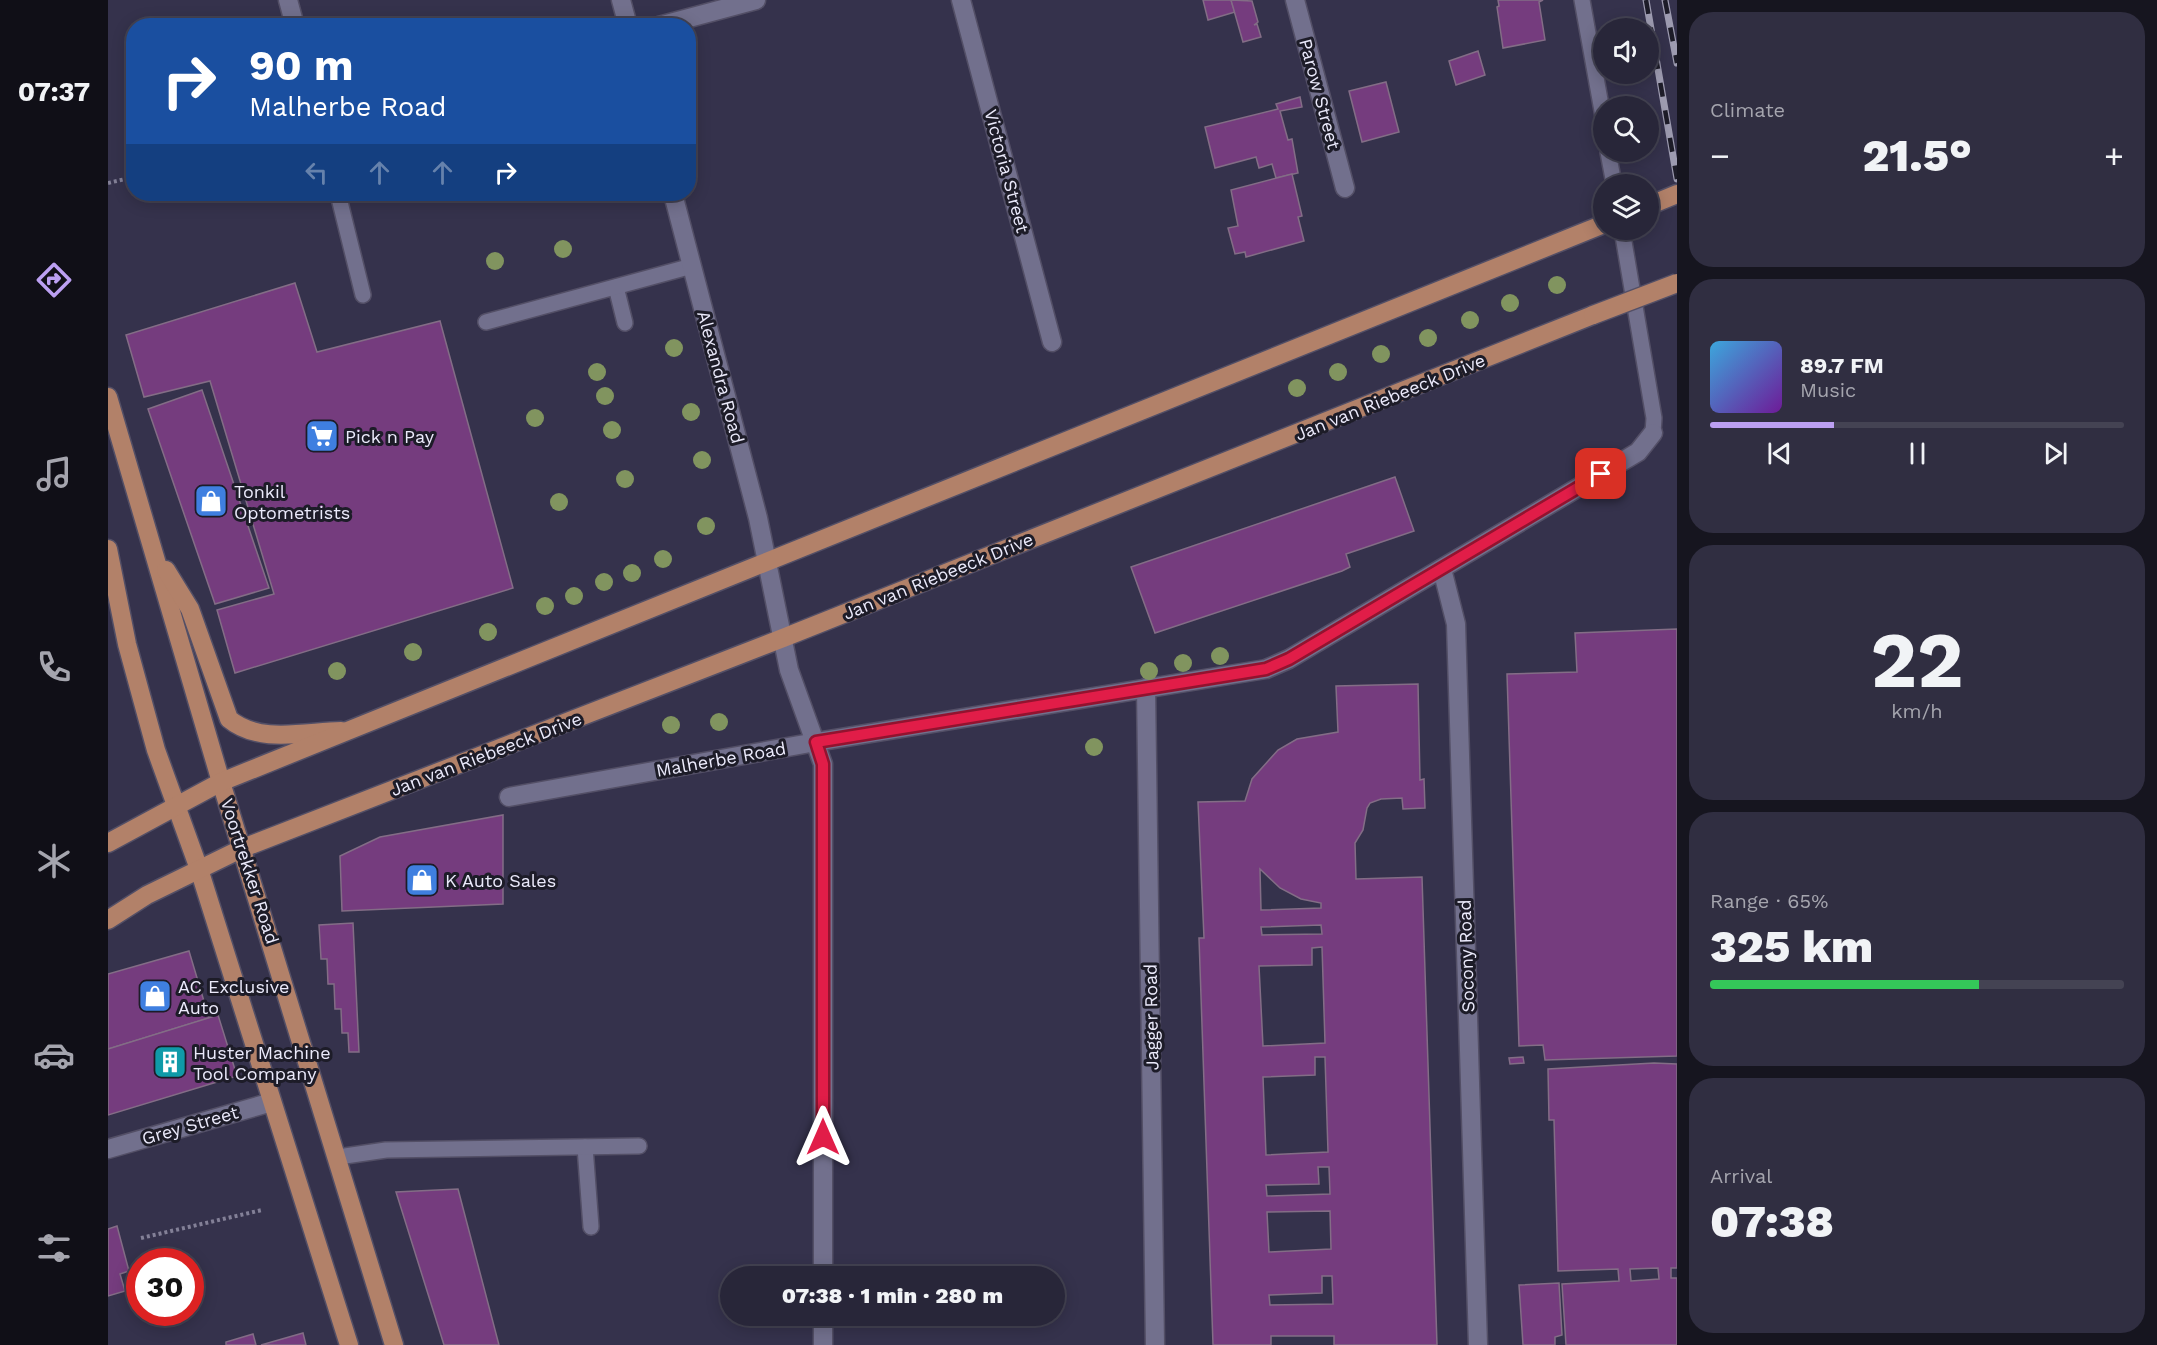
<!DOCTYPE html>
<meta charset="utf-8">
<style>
:root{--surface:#282639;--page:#302e41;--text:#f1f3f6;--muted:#a5a5ae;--line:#444353;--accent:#bca0f2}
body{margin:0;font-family:"Work Sans",sans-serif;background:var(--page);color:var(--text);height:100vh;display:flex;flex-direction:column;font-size:22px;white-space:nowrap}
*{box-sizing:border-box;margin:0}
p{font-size:20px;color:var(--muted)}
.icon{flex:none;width:33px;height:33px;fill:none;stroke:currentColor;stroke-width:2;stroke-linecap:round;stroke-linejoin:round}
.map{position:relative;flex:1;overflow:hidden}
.drawer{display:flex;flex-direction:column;gap:12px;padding:12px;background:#16151f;width:480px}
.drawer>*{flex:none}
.hud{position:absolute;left:18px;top:18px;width:570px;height:183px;border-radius:24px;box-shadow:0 3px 15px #0003,0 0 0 2px var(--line);background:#1a4fa0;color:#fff;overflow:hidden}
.buttons{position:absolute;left:1485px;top:18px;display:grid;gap:12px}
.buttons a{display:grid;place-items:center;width:66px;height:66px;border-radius:50%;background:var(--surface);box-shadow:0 3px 15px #0003,0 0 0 2px var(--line);font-size:30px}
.speed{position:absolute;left:18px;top:1248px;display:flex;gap:12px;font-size:30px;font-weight:700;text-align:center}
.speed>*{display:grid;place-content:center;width:78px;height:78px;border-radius:50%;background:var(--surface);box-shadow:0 3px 15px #0003,0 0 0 2px var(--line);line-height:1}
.speed .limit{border:9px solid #d22;background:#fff;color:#111}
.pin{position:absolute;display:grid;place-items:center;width:51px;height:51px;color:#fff;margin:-26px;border-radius:12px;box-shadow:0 3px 9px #0006}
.me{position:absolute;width:66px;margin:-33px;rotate:0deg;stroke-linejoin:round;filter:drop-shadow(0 0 4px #0008)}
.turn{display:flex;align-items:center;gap:21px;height:126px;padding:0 24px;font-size:27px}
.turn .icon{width:78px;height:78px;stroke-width:2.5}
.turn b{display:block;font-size:42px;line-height:51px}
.lanes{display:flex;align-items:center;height:57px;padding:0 24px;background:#0003;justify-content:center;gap:30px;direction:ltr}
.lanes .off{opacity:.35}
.big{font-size:45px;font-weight:800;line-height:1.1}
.drawer .widget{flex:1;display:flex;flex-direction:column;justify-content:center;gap:9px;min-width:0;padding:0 21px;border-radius:24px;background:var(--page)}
.drawer .dial{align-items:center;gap:0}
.dial b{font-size:78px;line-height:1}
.song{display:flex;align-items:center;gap:18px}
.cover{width:72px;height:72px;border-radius:9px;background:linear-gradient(135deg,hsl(200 70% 55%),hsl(280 70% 35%))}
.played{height:6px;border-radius:3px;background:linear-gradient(90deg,var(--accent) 30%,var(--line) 30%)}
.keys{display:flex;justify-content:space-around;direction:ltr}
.heat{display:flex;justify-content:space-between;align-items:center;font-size:33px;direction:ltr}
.charge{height:9px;border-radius:4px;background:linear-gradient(90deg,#34c759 65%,var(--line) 0)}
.trip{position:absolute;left:612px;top:1266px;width:345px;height:60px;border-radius:30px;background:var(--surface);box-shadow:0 3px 15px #0003,0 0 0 2px var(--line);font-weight:800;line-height:60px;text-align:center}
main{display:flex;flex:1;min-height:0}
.dock{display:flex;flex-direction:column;width:108px;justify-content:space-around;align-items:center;background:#100f17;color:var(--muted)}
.dock .icon{width:42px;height:42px}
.dock .on{color:var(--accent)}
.dock b{font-size:27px;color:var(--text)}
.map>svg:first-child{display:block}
.building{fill:#753c7e;stroke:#836d86;stroke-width:1.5;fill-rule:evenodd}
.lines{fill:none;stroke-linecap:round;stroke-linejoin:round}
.lane-casing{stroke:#534f66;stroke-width:18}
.street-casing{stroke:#534f66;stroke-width:21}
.primary-casing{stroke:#534f66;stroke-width:21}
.path{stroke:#838097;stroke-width:4;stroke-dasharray:3 3;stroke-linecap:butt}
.lane{stroke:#72708d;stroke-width:15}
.street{stroke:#72708d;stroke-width:18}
.primary{stroke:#b28169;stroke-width:18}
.rail-casing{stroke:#9d9bb0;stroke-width:7}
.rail{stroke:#1d1c28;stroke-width:4.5;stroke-dasharray:14;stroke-linecap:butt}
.primary-bridge-casing{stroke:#534f66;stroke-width:21;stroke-linecap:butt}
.primary-bridge{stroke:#b28169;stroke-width:18}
.tree{fill:#81945f}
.route-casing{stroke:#92132f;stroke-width:15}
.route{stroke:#e11d48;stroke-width:10}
.labels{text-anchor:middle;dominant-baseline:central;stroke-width:6;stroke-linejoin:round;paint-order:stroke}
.street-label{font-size:18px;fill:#ebeafb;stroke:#1d1c28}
.poi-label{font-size:18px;fill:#ebeafb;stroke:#1d1c28;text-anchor:start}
</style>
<main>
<nav class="dock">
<b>07:37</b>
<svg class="icon on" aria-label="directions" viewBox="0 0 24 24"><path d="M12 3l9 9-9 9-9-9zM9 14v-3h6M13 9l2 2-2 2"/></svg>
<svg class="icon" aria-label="music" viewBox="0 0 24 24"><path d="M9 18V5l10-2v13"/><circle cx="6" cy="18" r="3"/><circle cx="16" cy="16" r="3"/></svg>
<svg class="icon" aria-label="phone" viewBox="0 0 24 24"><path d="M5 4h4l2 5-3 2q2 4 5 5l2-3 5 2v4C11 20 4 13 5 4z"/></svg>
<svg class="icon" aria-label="climate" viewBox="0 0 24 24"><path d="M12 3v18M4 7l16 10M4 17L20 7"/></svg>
<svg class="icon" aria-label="car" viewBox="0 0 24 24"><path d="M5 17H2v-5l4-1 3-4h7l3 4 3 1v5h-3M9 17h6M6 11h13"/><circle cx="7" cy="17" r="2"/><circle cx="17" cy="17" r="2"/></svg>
<svg class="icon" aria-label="filters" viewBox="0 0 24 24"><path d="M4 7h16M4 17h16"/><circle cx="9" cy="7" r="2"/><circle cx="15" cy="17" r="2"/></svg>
</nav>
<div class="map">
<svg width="1569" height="1345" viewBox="0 0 1569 1345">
<rect width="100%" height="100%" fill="#35324c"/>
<g class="building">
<polygon points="1095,0 1123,0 1127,12 1100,20"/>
<polygon points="1123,0 1144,1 1150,22 1146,25 1149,24 1153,37 1135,42"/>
<polygon points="1390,0 1435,0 1431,2 1437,40 1395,48 1389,7 1391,6"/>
<polygon points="1370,51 1377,75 1348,85 1341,61"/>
<polygon points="1278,82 1291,132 1254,142 1241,91"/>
<polygon points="1192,97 1194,107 1172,111 1180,140 1184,139 1190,173 1168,178 1164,164 1151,168 1148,157 1107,168 1097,127 1170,109 1168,104"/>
<polygon points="1184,174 1194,216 1190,217 1196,241 1138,257 1137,252 1127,254 1120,228 1130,226 1123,190"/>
<polygon points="187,283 209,352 332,321 405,588 127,673 109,610 166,594 102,381 36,397 18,335"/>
<polygon points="94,390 161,588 107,604 40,409"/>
<polygon points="1287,477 1306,531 1238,554 1242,567 1234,571 1047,633 1023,567"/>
<polygon points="1569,629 1569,1056 1437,1060 1435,1045 1411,1046 1399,674 1469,672 1467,633"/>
<path d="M1310,684L1312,780L1316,779L1317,808L1295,809L1294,798L1273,799L1262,803L1259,808L1255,830L1247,843L1248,879L1314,877L1329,1345H1226V1336H1163V1345H1105L1091,938H1096L1090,802L1137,801L1144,779L1170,750L1189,739L1230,732L1228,686ZM1152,869L1172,888L1193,899L1213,903V908L1153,910ZM1213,925L1214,934L1154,935L1153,927ZM1214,947L1217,1043L1155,1046L1151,966L1204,965V948ZM1207,1057H1217L1220,1152L1158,1155L1155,1077L1207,1075ZM1210,1167H1221L1222,1194L1159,1196L1158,1185L1211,1184ZM1222,1211L1223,1249L1161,1252L1159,1212ZM1214,1276H1224L1225,1304L1162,1305L1161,1295L1214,1293Z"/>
<polygon points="395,815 395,904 234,911 232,856 272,837"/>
<polygon points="245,923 251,1052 241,1052 240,1033 234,1033 233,1009 227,1009 226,984 220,984 219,959 213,959 211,925"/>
<polygon points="81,951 101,1018 0,1049 0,974"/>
<polygon points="110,1015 129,1076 0,1115 0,1049"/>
<polygon points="1415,1057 1416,1063 1402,1064 1401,1058"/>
<path d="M1546,1063L1569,1064V1268H1563V1278H1569V1345H1458L1454,1284L1511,1281L1510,1269L1450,1271L1446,1120H1441L1440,1069ZM1550,1268L1551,1279L1523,1281L1522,1269Z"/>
<polygon points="350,1189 391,1345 336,1345 288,1192"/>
<polygon points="9,1226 21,1271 12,1274 17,1291 0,1296 0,1229"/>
<polygon points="1451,1283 1454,1335 1447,1337 1447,1345 1415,1345 1411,1285"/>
<polygon points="195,1333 198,1345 153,1345"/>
<polygon points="145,1334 148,1345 118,1345 118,1342"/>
</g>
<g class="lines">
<g class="lane-casing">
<g id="lane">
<polyline points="1474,0 1496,122"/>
<polyline points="1500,152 1506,184"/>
<polyline points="230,194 255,295"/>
<polyline points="1514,230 1546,418 1545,433"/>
<polyline points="508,287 517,323"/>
<polyline points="378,322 584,266"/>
<polyline points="477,1147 483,1227"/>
<polyline points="230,1157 278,1150 531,1146"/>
</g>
</g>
<g class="street-casing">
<g id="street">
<polyline points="180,0 187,26"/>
<polyline points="513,0 520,26"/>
<polyline points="853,0 944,342"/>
<polyline points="1187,0 1237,188"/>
<polyline points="551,26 648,0"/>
<polyline points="565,194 650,518 681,670 715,764 715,1276"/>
<polyline points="1334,569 1348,624 1370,1345"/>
<polyline points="1038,688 1047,1345"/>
<polyline points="401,797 708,742 1158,669 1181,659 1530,452 1545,433"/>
<polyline points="0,1149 164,1102"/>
<polyline points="715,1345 715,1316"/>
</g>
</g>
<g class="primary-casing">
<g id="primary">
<polyline points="1540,206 1569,194"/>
<polyline points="0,397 113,782 286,1345"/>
<polyline points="0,549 19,644 48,750 91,869 241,1345"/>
<path d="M58,570L82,609L121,719C151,744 196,732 233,731"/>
<polyline points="0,843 113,782 1496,224"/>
<polyline points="0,920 39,895 135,848 675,638 1485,315"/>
</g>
</g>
<g class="path">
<polyline points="0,183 26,177"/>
<polyline points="33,1238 154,1210"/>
</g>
<use href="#lane" class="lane"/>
<use href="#street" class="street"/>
<use href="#primary" class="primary"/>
<g class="rail-casing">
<g id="rail">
<polyline points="1538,0 1569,179"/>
<polyline points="1557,0 1569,63"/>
</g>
</g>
<use href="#rail" class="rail"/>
<g class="primary-bridge-casing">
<polyline id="primary-bridge" points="1485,315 1569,283"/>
</g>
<use href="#primary-bridge" class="primary-bridge"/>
</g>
<g class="tree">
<circle cx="455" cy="249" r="9"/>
<circle cx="387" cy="261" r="9"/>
<circle cx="1449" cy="285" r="9"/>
<circle cx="1402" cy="303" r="9"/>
<circle cx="1362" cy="320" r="9"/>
<circle cx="1320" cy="338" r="9"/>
<circle cx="566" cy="348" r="9"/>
<circle cx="1273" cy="354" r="9"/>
<circle cx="489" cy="372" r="9"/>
<circle cx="1230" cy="372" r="9"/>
<circle cx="1189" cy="388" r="9"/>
<circle cx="497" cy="396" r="9"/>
<circle cx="583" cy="412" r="9"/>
<circle cx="427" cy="418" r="9"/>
<circle cx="504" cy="430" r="9"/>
<circle cx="594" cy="460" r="9"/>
<circle cx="517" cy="479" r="9"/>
<circle cx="451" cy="502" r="9"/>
<circle cx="598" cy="526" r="9"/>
<circle cx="555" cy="559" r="9"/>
<circle cx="524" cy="573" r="9"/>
<circle cx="496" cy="582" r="9"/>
<circle cx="466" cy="596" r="9"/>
<circle cx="437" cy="606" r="9"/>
<circle cx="380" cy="632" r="9"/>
<circle cx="305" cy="652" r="9"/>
<circle cx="1112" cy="656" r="9"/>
<circle cx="1075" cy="663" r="9"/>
<circle cx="229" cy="671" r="9"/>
<circle cx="1041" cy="671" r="9"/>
<circle cx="611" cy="722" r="9"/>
<circle cx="563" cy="725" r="9"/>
<circle cx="986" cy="747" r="9"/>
</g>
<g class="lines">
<g class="route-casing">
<polyline id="route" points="715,1137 715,764 708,742 1158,669 1181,659 1493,474"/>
</g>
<use href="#route" class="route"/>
</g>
<defs>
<g id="supermarket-square" transform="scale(1.725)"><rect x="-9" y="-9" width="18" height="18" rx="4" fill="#3f7fe0" stroke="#1d1c28"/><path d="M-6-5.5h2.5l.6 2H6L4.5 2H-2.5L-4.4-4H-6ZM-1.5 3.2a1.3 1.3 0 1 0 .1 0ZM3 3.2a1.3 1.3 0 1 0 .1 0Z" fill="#fff"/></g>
<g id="shop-square" transform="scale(1.725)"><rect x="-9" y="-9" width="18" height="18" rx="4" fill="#3f7fe0" stroke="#1d1c28"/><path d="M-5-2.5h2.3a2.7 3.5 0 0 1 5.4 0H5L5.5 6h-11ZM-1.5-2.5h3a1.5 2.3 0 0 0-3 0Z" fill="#fff"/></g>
<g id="building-square" transform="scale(1.725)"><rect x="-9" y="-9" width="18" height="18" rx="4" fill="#0f9aa8" stroke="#1d1c28"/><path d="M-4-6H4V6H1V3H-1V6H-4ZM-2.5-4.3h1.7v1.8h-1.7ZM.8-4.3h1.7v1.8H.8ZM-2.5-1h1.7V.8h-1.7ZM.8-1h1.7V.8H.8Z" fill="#fff"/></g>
</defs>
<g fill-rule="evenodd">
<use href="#supermarket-square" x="214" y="436"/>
<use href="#shop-square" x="103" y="501"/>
<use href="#shop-square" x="314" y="880"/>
<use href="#shop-square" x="47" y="996"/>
<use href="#building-square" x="62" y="1062"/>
</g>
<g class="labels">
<g class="street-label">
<text transform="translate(1212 94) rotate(75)">Parow Street</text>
<text transform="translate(899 171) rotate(75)">Victoria Street</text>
<text transform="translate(613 377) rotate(75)">Alexandra Road</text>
<text transform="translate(1282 397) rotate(-22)">Jan van Riebeeck Drive</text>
<text transform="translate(830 576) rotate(-22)">Jan van Riebeeck Drive</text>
<text transform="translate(378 754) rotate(-21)">Jan van Riebeeck Drive</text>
<text transform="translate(613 759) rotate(-10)">Malherbe Road</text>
<text transform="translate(142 871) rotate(72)">Voortrekker Road</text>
<text transform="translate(1358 956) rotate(-92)">Socony Road</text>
<text transform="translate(1043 1017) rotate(-91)">Jagger Road</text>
<text transform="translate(82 1125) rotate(-16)">Grey Street</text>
</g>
<g class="poi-label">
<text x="237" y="436">Pick n Pay</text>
<text x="126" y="491">Tonkil<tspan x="126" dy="21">Optometrists</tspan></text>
<text x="337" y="880">K Auto Sales</text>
<text x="70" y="986">AC Exclusive<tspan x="70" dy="21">Auto</tspan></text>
<text x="85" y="1052">Huster Machine<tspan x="85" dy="21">Tool Company</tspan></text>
</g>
</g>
</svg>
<div class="buttons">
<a><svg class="icon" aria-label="sound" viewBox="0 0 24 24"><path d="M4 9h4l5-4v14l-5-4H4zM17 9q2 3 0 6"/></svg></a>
<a><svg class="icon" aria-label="search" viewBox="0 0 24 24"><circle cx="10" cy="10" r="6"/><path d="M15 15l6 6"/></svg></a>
<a><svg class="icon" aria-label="layers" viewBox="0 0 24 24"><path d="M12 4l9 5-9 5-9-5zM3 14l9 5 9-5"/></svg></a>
</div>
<div class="speed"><div class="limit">30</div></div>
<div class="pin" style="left:1493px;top:474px;background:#d93025"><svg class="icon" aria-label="arrive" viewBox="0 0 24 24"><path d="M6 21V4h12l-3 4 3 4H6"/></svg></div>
<svg class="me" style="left:715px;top:1137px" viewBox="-20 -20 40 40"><path d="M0-17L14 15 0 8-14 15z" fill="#e11d48" stroke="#fff" stroke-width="4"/></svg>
<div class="trip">07:38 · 1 min · 280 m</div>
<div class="hud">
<div class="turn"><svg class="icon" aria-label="right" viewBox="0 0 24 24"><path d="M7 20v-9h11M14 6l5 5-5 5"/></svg><div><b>90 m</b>Malherbe Road</div></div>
<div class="lanes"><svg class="icon off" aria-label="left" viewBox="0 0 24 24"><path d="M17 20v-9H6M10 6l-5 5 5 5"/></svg><svg class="icon off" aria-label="ahead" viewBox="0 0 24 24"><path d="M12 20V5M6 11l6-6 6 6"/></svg><svg class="icon off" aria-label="ahead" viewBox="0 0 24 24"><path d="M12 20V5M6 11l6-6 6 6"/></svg><svg class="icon" aria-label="right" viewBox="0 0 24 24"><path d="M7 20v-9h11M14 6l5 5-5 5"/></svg></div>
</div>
</div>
<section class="drawer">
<div class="widget"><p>Climate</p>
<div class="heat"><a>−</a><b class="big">21.5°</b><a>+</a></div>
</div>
<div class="widget">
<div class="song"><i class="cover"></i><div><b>89.7 FM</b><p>Music</p></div></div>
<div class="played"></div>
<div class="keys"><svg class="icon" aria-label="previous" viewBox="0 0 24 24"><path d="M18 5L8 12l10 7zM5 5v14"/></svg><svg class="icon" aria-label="pause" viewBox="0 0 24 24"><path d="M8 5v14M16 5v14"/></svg><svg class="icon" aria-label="next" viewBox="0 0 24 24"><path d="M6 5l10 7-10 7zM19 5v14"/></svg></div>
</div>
<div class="widget dial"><b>22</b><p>km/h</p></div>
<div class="widget"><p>Range · 65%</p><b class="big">325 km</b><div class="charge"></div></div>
<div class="widget"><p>Arrival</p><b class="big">07:38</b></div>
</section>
</main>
